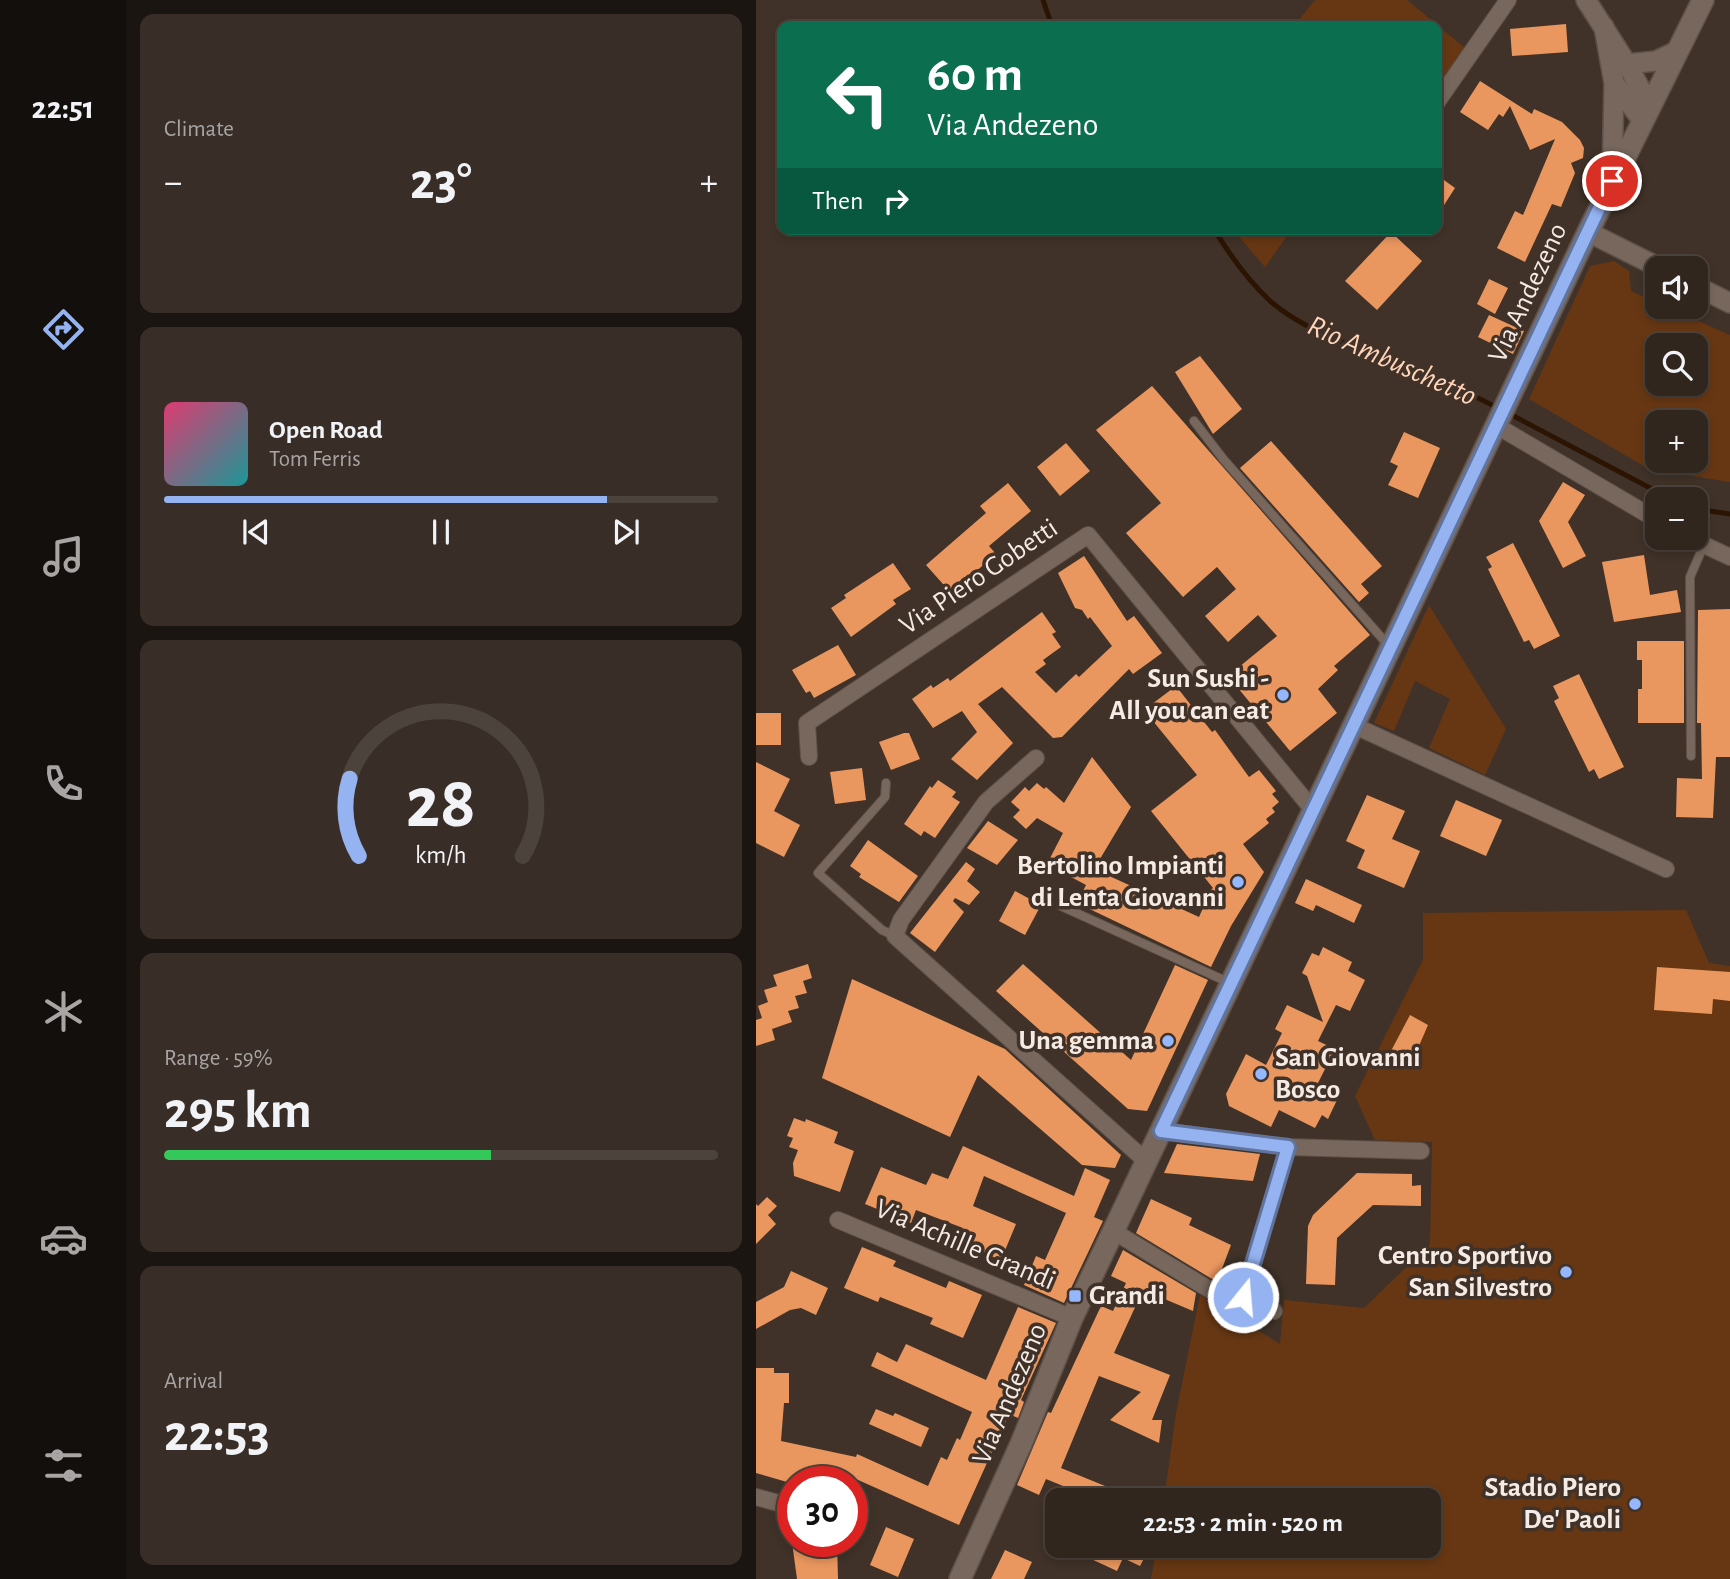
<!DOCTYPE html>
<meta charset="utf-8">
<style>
:root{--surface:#30261e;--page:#382e27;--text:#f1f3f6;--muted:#a8a5a4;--line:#4b433c;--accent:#95b2f1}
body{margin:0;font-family:"Alegreya Sans",sans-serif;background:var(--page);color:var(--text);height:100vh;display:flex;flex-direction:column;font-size:26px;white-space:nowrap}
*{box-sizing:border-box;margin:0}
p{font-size:23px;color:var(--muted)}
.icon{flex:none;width:38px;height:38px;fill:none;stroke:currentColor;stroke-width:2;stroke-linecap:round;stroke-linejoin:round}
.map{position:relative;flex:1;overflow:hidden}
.sheet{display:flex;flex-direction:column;gap:14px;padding:14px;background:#1a1510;width:630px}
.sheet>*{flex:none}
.hud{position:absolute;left:21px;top:21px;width:665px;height:214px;border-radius:14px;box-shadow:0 4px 10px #0003,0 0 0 2px var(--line);background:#0b6e4f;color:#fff;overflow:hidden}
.controls{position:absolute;left:889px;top:256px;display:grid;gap:14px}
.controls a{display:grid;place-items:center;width:63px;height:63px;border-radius:14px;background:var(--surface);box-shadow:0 4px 10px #0003,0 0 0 2px var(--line);font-size:35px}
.speed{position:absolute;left:21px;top:1466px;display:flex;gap:14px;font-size:35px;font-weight:700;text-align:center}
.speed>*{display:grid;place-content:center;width:91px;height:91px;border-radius:50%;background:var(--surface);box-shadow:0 4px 10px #0003,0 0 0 2px var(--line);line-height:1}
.speed .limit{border:10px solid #d22;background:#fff;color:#111}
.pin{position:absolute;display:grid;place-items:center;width:60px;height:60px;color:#fff;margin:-30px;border:4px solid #fff;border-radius:50%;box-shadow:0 2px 7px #0007}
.me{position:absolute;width:77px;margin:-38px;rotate:17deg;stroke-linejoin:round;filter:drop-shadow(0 0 5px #0008)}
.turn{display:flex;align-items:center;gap:24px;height:147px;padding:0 35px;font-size:32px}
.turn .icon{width:91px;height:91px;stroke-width:2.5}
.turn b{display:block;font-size:49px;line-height:60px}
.then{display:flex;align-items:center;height:66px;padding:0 35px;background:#0003;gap:14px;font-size:26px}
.big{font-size:52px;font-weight:600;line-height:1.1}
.sheet .card{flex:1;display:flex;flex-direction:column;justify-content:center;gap:10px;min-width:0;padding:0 24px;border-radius:14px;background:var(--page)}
.sheet .dial{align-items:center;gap:0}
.dial svg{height:182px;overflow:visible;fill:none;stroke:var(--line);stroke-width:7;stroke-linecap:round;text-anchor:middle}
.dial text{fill:var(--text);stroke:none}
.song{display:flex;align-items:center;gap:21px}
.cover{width:84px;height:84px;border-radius:10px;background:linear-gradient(135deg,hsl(340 70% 55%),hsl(180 70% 35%))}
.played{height:7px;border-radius:4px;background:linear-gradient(90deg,var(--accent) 80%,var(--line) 80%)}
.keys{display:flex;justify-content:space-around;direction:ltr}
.heat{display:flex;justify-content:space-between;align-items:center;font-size:38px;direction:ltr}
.charge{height:10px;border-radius:5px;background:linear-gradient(90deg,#34c759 59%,var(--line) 0)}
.trip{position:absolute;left:289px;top:1488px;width:396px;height:70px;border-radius:14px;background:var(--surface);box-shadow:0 4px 10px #0003,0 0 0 2px var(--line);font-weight:600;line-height:70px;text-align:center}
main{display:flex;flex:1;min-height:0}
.tabs{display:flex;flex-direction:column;width:126px;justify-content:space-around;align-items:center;background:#130f0c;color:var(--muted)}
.tabs .icon{width:49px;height:49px}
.tabs .on{color:var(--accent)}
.tabs b{font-size:32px;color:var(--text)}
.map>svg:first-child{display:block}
.green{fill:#673713;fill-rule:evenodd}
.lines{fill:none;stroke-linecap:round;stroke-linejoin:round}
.stream{stroke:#2c1403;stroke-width:5}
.building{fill:#ea975f}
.service-casing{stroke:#5d5048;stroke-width:10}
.minor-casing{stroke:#5d5048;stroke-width:18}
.tertiary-casing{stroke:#5d5048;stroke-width:22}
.secondary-casing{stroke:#5d5048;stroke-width:24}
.service{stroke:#77675c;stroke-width:8}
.minor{stroke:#77675c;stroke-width:16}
.tertiary{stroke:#77675c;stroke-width:19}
.secondary{stroke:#77675c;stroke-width:21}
.route-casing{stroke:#61749d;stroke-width:18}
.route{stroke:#95b2f1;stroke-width:12}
.poi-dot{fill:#95b7fd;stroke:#403228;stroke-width:2.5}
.labels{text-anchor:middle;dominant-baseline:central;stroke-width:7;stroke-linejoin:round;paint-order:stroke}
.street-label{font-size:28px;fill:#f5ebe5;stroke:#403228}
.poi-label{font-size:28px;font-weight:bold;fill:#f5ebe5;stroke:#403228;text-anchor:end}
.water-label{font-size:30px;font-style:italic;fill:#ffd4b8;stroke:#403228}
</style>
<main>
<nav class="tabs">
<b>22:51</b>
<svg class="icon on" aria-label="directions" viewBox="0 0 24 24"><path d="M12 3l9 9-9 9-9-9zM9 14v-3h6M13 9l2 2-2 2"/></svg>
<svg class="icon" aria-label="music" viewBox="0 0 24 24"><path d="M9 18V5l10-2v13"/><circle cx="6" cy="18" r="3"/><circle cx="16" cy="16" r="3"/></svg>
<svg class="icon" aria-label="phone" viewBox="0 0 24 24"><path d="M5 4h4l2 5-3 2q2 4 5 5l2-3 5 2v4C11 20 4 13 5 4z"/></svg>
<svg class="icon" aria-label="climate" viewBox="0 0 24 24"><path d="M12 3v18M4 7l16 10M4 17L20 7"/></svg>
<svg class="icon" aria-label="car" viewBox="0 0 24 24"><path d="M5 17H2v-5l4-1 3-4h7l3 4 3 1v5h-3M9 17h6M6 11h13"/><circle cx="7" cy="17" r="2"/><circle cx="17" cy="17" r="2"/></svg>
<svg class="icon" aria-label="filters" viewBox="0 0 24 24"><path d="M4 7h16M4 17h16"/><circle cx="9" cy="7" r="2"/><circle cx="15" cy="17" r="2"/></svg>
</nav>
<section class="sheet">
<div class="card"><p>Climate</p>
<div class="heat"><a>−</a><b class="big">23°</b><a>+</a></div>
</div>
<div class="card">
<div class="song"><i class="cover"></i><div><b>Open Road</b><p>Tom Ferris</p></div></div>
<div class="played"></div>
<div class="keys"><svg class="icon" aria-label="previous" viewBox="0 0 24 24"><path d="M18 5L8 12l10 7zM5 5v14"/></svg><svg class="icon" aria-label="pause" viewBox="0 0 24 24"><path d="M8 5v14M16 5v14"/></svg><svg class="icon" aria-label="next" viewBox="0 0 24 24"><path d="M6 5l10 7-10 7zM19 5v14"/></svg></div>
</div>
<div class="card dial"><svg viewBox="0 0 100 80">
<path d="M14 69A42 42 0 1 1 86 69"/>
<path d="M14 69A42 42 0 0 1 10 35" stroke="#95b2f1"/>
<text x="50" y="56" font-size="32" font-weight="700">28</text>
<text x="50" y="72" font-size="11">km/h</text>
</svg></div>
<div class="card"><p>Range · 59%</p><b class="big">295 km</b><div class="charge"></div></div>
<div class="card"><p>Arrival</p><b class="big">22:53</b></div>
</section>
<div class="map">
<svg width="974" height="1579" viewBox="0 0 974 1579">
<rect width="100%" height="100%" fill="#403228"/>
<g class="green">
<polygon points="559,0 651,0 709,48 681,86 681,26 538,26"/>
<polygon points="476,229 536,229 509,267"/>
<path d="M858,261L873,271L875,291L901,303V306H909L974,335V482L893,469L773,399L834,266ZM901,345H940V383H901ZM901,422H940V460H901Z"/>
<polygon points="673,605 750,729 729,775 673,748 694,699 659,681 638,731 618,723"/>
<polygon points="930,910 953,963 974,966 974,1579 395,1579 401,1545 672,1545 672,1500 408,1500 420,1413 444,1295 524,1344 528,1300 608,1308 674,1244 676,1142 619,1140 599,1096 667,960 667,913"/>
</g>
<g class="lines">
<g class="stream">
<polyline points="287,0 296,26"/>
<path d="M458,229C473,254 493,281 514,301C551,333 600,347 644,363C677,375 710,392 742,408"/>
<polyline points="750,412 915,499"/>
<polyline points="940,509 974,514"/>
</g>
</g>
<g class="building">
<polygon points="810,24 812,52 756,56 754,29"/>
<polygon points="724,81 776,114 778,109 806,122 824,140 828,148 827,158 815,163 819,173 805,207 796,204 769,262 741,248 759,211 767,215 799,139 774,150 754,106 747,117 743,114 732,130 704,112"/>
<polygon points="681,175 699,188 681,216"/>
<polygon points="635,232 666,261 621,310 589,281"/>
<polygon points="733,279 752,288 739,314 721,304"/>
<polygon points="733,315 768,331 757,354 722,337"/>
<polygon points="444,356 486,409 457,434 419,372"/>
<polygon points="396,386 614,635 578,666 582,670 562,689 581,713 534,751 472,676 521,636 502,615 472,642 449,616 480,589 461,567 427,597 370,533 405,503 340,430"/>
<polygon points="648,432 684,448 662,498 632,485 642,466 634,462"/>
<polygon points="515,441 626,566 605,584 613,593 603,602 484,468"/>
<polygon points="310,443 334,471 304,496 281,467"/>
<polygon points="807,482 829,495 812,522 830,556 807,568 783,521"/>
<polygon points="252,483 275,511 233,546 240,554 195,593 170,565 230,513 224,506"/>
<polygon points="757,543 804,636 778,649 773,640 768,642 732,569 736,567 730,557"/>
<polygon points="888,555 894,595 921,590 925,612 858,622 846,562"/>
<polygon points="328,556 371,621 378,616 406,653 377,674 373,669 306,737 297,738 246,687 222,704 257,743 221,780 195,759 221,732 206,711 177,728 156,699 175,685 177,688 192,678 194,681 286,612 300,632 296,634 305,647 287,660 290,664 279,672 300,693 320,674 323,677 356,646 334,617 332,619 326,610 319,608 302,573"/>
<polygon points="137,563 155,589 137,600 140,604 95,637 75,608 90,598 88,595"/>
<polygon points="974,609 974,757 960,757 957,818 920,817 921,778 946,779 945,723 941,723 942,610"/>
<polygon points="881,641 928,641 928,723 882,723 882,689 886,689 886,660 881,660"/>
<polygon points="82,645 100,675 58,698 54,691 50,693 36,670"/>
<polygon points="823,674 868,767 843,779 838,769 833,772 798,701 803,698 797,686"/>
<polygon points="420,686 456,732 459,730 493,777 503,770 520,791 516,794 523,802 516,808 519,812 510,819 513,823 487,844 508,872 475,926 455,967 321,903 330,885 291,864 307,833 281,818 270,829 257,817 264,810 255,802 269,787 273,791 281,783 288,789 290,787 308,803 336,757 375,807 338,869 443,917 452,897 450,894 457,888 395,811 441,775 388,710"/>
<rect x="0" y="713" width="25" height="32"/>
<polygon points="148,733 153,733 164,759 135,770 123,742"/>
<polygon points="0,762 34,779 18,811 44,825 28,857 0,843"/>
<polygon points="106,768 110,800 79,804 74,772"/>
<polygon points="182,780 200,792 196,797 204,802 179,838 168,831 165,836 148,824 174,786 176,788"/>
<polygon points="611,795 649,811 636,839 664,851 648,888 601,868 609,850 590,841"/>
<polygon points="700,800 746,820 730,856 684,836"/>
<polygon points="232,821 262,840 241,865 211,848"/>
<polygon points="112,840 162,876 143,902 103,877 105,874 94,866"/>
<polygon points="210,862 219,869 211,881 224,892 213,905 199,898 197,901 208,912 179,952 154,933"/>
<polygon points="550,879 606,905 598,923 560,905 557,911 539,903"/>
<polygon points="259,891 285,905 269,935 243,921"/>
<polygon points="567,947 596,962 592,971 609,980 594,1011 580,1005 562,1041 579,1049 559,1089 581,1100 572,1119 566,1115 559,1128 523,1110 515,1127 473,1106 470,1094 490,1054 510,1065 526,1033 519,1029 531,1005 567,1022 551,976 546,973 556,953 563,956"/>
<polygon points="52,964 56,978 47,981 51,993 39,996 43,1008 32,1011 36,1022 16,1029 19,1040 0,1046 0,1020 6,1018 2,1006 12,1002 8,990 21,986 17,975"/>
<polygon points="267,964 375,1060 419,965 452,980 391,1111 372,1109 240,991"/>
<polygon points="901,967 974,972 974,1001 957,999 956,1014 898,1010"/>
<polygon points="96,979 249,1049 365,1155 359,1168 326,1165 222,1075 194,1137 66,1078"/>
<polygon points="654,1015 672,1025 656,1062 635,1051"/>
<polygon points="38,1118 49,1122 50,1119 82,1132 78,1143 98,1151 84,1192 38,1176 37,1163 42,1150 33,1147 37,1138 31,1136"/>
<polygon points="421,1144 504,1154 497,1181 408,1173"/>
<polygon points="207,1146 318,1196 329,1168 354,1180 338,1217 347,1221 308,1303 268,1285 280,1256 289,1260 310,1213 228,1176 217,1206 260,1224 245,1260 201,1242 207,1228 160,1210 155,1223 109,1204 125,1167 170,1185 176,1173 192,1179"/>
<polygon points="601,1173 656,1174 656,1186 665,1185 665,1206 617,1205 581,1238 579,1285 550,1284 552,1226 557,1215"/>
<polygon points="11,1197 21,1206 12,1215 20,1224 0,1244 0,1204 2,1206"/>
<polygon points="395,1199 436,1218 433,1225 475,1245 461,1282 380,1233"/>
<polygon points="106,1247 140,1261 137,1266 190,1288 193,1281 226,1295 207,1338 174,1324 177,1318 124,1297 122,1302 88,1288"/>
<polygon points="367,1250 440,1293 437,1311 387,1290 358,1353 414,1375 396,1420 406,1420 403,1443 354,1420 385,1392 343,1376 305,1468 354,1488 349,1500 341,1500 290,1479 283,1495 261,1485 292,1412 295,1413 345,1306 357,1311 370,1283 355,1276"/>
<polygon points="35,1271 72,1288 60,1315 45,1308 34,1310 0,1329 0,1302 28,1287"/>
<polygon points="262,1307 300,1323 265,1400 268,1402 262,1418 253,1414 203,1525 73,1467 68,1482 31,1482 0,1473 0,1368 18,1368 18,1373 33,1373 33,1403 28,1403 25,1441 100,1457 101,1454 172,1486 185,1457 191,1460 201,1438 204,1440 216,1412 115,1366 121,1352 141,1362 150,1344 230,1380"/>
<polygon points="120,1409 137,1416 139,1413 173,1428 165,1447 113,1424"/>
<polygon points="130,1527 158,1539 142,1577 114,1565"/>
<polygon points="36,1542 81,1542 82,1579 41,1579"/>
<polygon points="339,1545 395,1545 384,1566 367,1558 361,1571 333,1558"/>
<polygon points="249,1550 276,1562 268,1579 235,1579"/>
</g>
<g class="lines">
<g class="service-casing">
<g id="service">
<polyline points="438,421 468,460 633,646"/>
<polyline points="935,756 934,577 947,547"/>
<polyline points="130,783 129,797 62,873 126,930 139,936"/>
<polyline points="305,906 474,983"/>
</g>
</g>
<g class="minor-casing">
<g id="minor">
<polyline points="681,102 752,0"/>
<polyline points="741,426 901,520"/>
<polyline points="931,537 974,557"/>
<polyline points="597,725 910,869"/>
<polyline points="53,757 51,723 332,535 557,810"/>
<polyline points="280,758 230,802 145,920 139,936 390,1161"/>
<polyline points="532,1147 665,1151"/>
<polyline points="82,1220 316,1318"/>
<polyline points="357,1231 469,1299 487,1297 532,1147 405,1131"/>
<polyline points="487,1297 518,1311"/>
<polyline points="0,1497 37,1507"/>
</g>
</g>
<g class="tertiary-casing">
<g id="tertiary">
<polyline points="830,0 871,64 893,105"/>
<polyline points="848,27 858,83 856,181"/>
<polyline points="871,64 900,61 921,51"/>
<polyline points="858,83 886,120"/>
<polyline points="832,232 904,268"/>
<polyline points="940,286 974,303"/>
</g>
</g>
<g class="secondary-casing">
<polyline id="secondary" points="204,1579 265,1444 316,1318 832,232 947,0"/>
</g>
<use href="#service" class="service"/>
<use href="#minor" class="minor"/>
<use href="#tertiary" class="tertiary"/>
<use href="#secondary" class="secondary"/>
</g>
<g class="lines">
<g class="route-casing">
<polyline id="route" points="487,1297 532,1147 405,1131 856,181"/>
</g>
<use href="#route" class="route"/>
</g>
<g class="poi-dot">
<circle cx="527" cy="695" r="7"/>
<circle cx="482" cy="882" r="7"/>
<circle cx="412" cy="1041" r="7"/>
<circle cx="505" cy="1074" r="7"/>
<circle cx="810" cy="1272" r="7"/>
<rect x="312" y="1289" width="14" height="14" rx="3.5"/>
<circle cx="879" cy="1504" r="7"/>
</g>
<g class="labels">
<g class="street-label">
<text transform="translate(772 293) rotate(-65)">Via Andezeno</text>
<text transform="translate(223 577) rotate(-34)">Via Piero Gobetti</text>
<text transform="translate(209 1245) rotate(23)">Via Achille Grandi</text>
<text transform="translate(254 1394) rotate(-67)">Via Andezeno</text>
</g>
<g class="poi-label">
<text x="513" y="679">Sun Sushi -<tspan x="513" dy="32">All you can eat</tspan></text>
<text x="468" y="866">Bertolino Impianti<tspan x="468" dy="32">di Lenta Giovanni</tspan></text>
<text x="398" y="1041">Una gemma</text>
<text x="519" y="1058" text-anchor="start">San Giovanni<tspan x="519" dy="32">Bosco</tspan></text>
<text x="796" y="1256">Centro Sportivo<tspan x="796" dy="32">San Silvestro</tspan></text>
<text x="333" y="1296" text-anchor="start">Grandi</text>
<text x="865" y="1488">Stadio Piero<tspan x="865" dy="32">De' Paoli</tspan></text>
</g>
<g class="water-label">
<text transform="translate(636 361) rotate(24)">Rio Ambuschetto</text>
</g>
</g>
</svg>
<div class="controls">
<a><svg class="icon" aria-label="sound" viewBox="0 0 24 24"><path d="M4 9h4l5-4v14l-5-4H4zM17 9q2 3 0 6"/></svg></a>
<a><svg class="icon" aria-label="search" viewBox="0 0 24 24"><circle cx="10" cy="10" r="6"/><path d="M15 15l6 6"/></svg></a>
<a>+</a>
<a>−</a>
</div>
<div class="speed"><div class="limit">30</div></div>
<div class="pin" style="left:856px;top:181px;background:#d93025"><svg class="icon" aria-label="arrive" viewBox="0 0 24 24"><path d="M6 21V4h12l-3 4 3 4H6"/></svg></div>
<svg class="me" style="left:487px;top:1297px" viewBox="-20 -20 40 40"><circle r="17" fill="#95b2f1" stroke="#fff" stroke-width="3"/><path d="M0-11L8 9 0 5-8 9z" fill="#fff"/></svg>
<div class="trip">22:53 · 2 min · 520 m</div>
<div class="hud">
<div class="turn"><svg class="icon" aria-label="left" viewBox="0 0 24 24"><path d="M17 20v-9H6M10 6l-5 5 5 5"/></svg><div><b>60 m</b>Via Andezeno</div></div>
<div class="then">Then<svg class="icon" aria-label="right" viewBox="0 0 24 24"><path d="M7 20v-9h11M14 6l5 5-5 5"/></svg></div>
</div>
</div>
</main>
